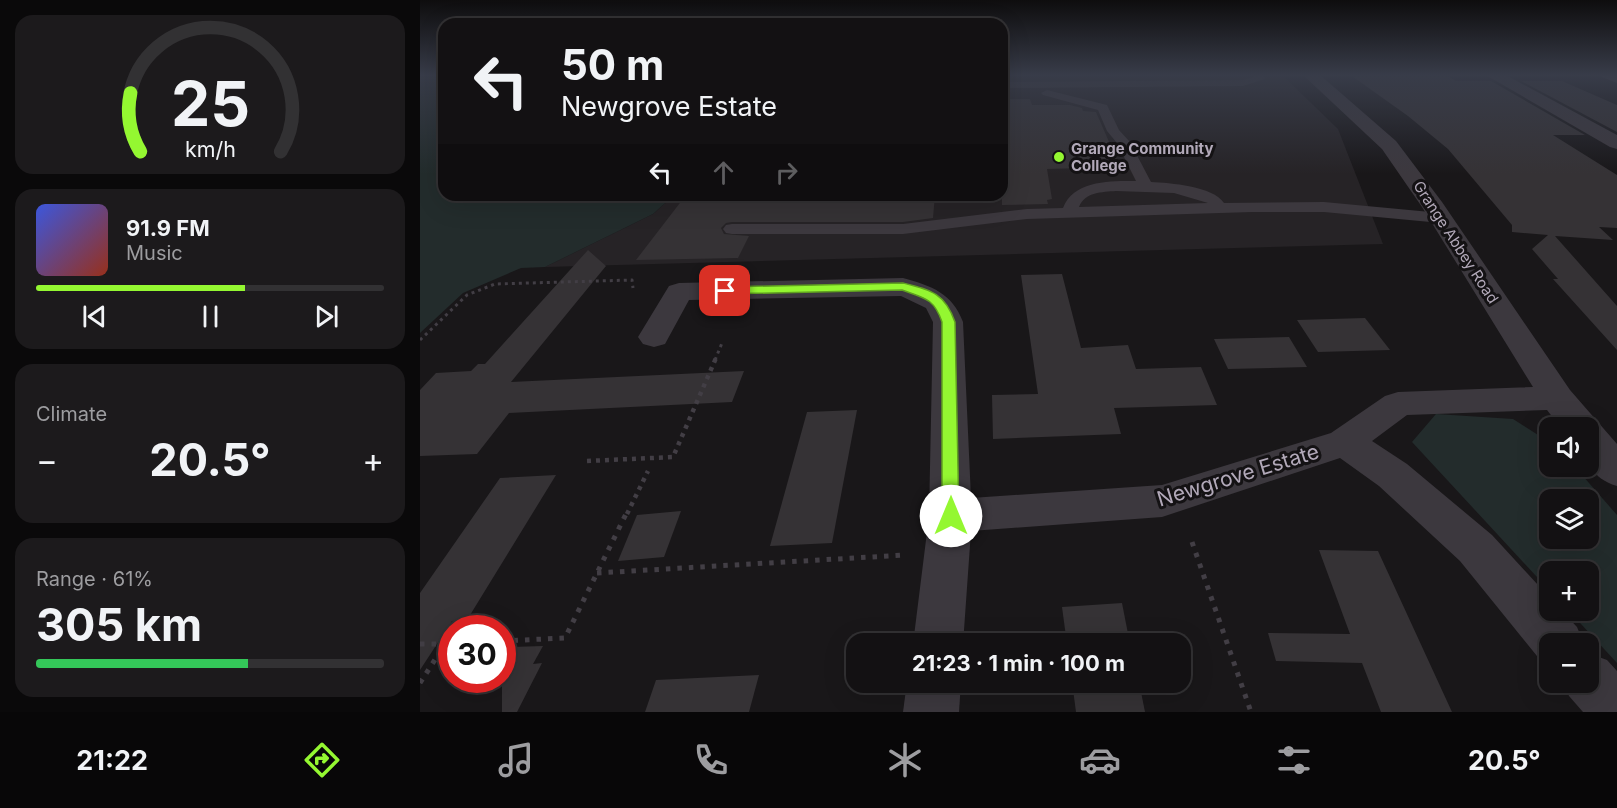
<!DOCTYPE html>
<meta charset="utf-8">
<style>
:root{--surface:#131113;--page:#1c1a1c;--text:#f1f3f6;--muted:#9d9da0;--line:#323133;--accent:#94f731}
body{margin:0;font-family:Inter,sans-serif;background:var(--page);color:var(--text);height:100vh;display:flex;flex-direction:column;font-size:22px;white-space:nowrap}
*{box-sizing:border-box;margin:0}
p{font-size:20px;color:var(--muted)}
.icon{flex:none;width:33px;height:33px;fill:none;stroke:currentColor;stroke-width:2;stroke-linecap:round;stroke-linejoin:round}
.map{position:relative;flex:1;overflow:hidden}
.panel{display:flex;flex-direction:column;gap:15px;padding:15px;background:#0a090a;width:420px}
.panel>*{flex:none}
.guide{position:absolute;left:18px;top:18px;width:570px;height:183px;border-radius:18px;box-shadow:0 6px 24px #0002,0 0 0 2px var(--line);background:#131113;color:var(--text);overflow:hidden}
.controls{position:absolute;left:1119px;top:417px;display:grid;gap:12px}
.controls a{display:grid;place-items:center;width:60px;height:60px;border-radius:12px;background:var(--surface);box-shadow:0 6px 24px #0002,0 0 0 2px var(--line);font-size:30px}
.speed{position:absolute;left:18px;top:615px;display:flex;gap:12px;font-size:30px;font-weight:700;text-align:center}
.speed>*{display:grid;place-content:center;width:78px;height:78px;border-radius:50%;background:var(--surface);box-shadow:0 6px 24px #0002,0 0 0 2px var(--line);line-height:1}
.speed .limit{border:9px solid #d22;background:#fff;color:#111}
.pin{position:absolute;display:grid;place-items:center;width:51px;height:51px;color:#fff;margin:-26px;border-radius:12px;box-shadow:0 3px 9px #0006}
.me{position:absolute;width:66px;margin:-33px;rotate:0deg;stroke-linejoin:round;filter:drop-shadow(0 0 4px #0008)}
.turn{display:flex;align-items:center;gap:21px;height:126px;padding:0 24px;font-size:27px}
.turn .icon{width:78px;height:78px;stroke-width:2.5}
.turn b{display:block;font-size:42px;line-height:51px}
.lanes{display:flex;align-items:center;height:57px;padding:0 24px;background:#0003;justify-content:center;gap:30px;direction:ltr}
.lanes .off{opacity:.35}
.big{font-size:45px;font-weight:700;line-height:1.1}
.panel .card{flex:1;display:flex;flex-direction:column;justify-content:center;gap:9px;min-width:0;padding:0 21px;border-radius:18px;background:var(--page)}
.panel .dial{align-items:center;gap:0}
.dial svg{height:156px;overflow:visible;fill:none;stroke:var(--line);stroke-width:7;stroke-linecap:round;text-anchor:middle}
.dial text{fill:var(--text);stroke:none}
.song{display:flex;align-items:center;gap:18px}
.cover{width:72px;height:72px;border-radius:9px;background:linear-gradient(135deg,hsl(230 70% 55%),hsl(10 70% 35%))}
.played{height:6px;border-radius:3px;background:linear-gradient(90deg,var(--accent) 60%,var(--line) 60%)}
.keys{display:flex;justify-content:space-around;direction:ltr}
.heat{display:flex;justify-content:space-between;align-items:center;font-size:33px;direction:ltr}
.charge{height:9px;border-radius:4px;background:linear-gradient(90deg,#34c759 61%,var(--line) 0)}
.trip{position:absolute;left:426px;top:633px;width:345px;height:60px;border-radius:18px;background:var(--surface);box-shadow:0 6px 24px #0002,0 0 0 2px var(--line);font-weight:700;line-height:60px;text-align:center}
.dock{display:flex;height:96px;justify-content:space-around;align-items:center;background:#080708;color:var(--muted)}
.dock .icon{width:42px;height:42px}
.dock .active{color:var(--accent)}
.dock b{font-size:27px;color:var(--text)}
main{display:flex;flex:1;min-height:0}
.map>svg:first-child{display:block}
.built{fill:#262326}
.green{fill:#232c2c;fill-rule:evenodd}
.building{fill:#353235}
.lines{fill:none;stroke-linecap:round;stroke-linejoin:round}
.path-far2{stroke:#423e45;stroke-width:3;stroke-dasharray:3 4;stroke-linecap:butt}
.path-far1{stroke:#423e45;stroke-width:4.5;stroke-dasharray:4 5;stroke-linecap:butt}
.path{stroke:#423e45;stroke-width:5;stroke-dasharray:4.5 7;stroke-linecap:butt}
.service{fill:#3c383e;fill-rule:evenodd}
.minor{fill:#3c383e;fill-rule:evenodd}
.secondary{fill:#4b464e;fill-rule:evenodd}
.route{fill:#94f731;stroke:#60a120;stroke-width:1.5}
.poi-dot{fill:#94f731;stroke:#141214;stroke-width:2}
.labels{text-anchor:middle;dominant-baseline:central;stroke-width:6;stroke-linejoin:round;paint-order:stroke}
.far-poi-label{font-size:15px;font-weight:bold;fill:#b2a9b9;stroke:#141214;text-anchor:start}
.far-street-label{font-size:15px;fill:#b2a9b9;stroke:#141214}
.near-street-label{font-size:21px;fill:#b2a9b9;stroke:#141214}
</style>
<main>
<section class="panel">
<div class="card dial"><svg viewBox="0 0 100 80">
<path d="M14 69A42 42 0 1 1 86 69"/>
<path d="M14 69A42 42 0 0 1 9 39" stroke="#94f731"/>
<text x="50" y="56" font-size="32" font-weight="700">25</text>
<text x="50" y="72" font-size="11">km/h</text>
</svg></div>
<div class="card">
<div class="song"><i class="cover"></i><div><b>91.9 FM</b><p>Music</p></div></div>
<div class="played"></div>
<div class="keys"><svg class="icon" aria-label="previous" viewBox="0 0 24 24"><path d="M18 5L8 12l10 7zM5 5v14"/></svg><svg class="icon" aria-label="pause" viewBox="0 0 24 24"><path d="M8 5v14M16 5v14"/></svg><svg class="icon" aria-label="next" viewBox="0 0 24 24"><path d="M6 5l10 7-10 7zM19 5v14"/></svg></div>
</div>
<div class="card"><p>Climate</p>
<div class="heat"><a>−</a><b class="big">20.5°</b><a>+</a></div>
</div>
<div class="card"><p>Range · 61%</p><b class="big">305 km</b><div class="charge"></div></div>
</section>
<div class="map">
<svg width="1197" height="712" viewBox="0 0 1197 712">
<rect width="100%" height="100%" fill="#191719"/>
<polygon class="built" points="582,74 861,74 918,129 963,244 125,267 233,214 254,195 582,195"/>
<g class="green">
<polygon points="0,74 24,74 24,195 254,195 233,214 125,267 101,268 43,293 0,333"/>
<path d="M1016,414L1093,419L1129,442L1130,466L1155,467L1197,515V663L1149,611L1168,610V572H1130L1129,590L992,442ZM1130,500H1168V538H1130Z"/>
</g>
<g class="building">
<polygon points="929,74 1024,74 1036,81 1071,81 1165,135 1133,135 1197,175 1197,228 1179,227 1193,240 1135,236 1197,306 1197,350 1133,279 1138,279 1112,249 1128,235 1092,232 1092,225 1028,149 988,116"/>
<polygon points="1101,81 1142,81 1197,105 1197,132"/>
<polygon points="582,99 610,99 612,105 650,105 662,108 663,111 676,112 700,167 627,169 632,199 627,200 628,204 582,205"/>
<polygon points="266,195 515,195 513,218 483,222 312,222 306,223 301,228 304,234 329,236 318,258 216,260"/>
<polygon points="168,250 186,266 91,382 324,371 312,402 89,413 57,454 0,456 0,390 16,373 51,371 58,364 65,364"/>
<polygon points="642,274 661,348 708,345 716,369 781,367 797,405 694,408 701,434 573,439 572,395 618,394 601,275"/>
<polygon points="945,318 970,350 898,352 877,320"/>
<polygon points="869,337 887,367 808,369 794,339"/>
<polygon points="437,410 412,543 350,546 387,412"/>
<polygon points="136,475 47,620 32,621 0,670 0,593 80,478"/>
<polygon points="261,511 244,557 198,561 217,515"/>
<polygon points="899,550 958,551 1032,712 961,712 942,663 856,661 848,633 930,634"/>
<polygon points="702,603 710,644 647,644 642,607"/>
<polygon points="123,646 113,664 122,663 97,712 82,712 82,661 91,647"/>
<polygon points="339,675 329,712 225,712 236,680"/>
<polygon points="652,682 719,682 725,712 656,712"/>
</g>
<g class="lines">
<g class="path-far2">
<polyline points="0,340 47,295 75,284 212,280 213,288"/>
<polyline points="295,360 302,343"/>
</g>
<g class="path-far1">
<polyline points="167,461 253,457 296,358"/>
<polyline points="207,514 228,471"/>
</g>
<g class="path">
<polyline points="772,542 831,712"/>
<polyline points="177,573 485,555"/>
<polyline points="82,641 145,638 207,512"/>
<polyline points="0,644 32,644"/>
<polyline points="0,683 25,644"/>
</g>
<g class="service">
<polygon points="833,74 843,74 845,79 823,86 582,88 582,82 823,80 834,77"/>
<path d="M627,90L687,105L699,130L710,142L731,182C750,183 793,186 804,203L904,202L1021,213L1029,218L1021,223L904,212H832L607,219L483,234H312L306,233L303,229L306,225L312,224H483L607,209L643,208C654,180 690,181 716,181L697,143L687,131L678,110L623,95L621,93ZM696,191L754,193L788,203L659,207C665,192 682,192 696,191Z"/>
</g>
<g class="minor">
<path d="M882,74H899L976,141L1022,202L1150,390L1197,444V486C1165,476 1168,456 1168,428H1141L1127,410L987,415L952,441L987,464L1072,535L1130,598V610H1141L1157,627L1164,644H1130V664L1121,661L1040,561L959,486L920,458L742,517L551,531L543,644H493L509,516L513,322L506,308L481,296L269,300L245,344L234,347L223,344L218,337L249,286L259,283L483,278C512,286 532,293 543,322L551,498L742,485L911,433L965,396L978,392L1113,387L1002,207L962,149Z"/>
<polygon points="1064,74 1084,74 1197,135 1197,149 1190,147"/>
<polygon points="1168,653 1187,660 1197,671 1197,712 1163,712 1149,696 1143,682 1168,682"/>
<polygon points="487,682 541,682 539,712 483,712"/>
</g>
<polygon class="secondary" points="1179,74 1197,74 1197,83 1182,77"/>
</g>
<linearGradient id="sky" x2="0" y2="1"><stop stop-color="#0e0d0e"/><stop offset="0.43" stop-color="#383c49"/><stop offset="1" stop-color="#383c49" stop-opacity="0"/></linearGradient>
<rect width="1197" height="174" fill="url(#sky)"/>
<path class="route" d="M483,283C511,290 525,293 535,322L539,516L537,521L531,523L524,521L522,516V322C514,298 504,298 482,290L305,294L299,291L305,287Z"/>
<circle class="poi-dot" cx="639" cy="157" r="6"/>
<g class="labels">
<g class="far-poi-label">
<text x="651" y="148">Grange Community<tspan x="651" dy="17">College</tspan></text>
</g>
<g class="far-street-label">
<text transform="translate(1036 242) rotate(57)">Grange Abbey Road</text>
</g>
<g class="near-street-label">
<text transform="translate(818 475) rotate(-17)">Newgrove Estate</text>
</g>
</g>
</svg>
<div class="controls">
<a><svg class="icon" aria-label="sound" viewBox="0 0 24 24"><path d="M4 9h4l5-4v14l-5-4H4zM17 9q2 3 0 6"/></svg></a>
<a><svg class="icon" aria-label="layers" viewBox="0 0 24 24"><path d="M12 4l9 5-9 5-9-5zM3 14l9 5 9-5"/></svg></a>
<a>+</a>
<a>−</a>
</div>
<div class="speed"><div class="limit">30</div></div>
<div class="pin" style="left:305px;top:291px;background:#d93025"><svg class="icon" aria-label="arrive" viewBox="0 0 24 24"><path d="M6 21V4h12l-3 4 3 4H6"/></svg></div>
<svg class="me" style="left:531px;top:516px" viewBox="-20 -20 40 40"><circle r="19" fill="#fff"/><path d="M0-13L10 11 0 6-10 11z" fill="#94f731"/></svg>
<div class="trip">21:23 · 1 min · 100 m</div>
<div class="guide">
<div class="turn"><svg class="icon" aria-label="left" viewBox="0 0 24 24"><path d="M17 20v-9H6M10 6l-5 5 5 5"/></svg><div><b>50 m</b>Newgrove Estate</div></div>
<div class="lanes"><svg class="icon" aria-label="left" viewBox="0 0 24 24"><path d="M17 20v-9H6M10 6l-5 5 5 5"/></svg><svg class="icon off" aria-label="ahead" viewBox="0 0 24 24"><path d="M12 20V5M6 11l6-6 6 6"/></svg><svg class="icon off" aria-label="right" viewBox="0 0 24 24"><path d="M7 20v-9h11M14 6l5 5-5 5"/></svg></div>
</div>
</div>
</main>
<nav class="dock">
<b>21:22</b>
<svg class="icon active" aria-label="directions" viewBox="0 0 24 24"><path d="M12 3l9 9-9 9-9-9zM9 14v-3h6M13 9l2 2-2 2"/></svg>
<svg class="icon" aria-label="music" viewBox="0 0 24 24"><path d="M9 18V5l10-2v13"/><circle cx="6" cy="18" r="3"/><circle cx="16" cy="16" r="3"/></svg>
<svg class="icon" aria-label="phone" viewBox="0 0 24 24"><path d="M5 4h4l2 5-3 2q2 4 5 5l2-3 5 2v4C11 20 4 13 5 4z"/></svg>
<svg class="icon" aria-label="climate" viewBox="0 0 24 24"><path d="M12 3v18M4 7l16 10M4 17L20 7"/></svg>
<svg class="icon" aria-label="car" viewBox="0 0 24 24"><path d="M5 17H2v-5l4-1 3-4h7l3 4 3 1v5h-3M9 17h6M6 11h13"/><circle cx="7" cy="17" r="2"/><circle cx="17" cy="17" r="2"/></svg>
<svg class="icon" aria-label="filters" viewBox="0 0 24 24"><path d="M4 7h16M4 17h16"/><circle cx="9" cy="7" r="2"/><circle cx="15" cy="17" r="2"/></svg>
<b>20.5°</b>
</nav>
